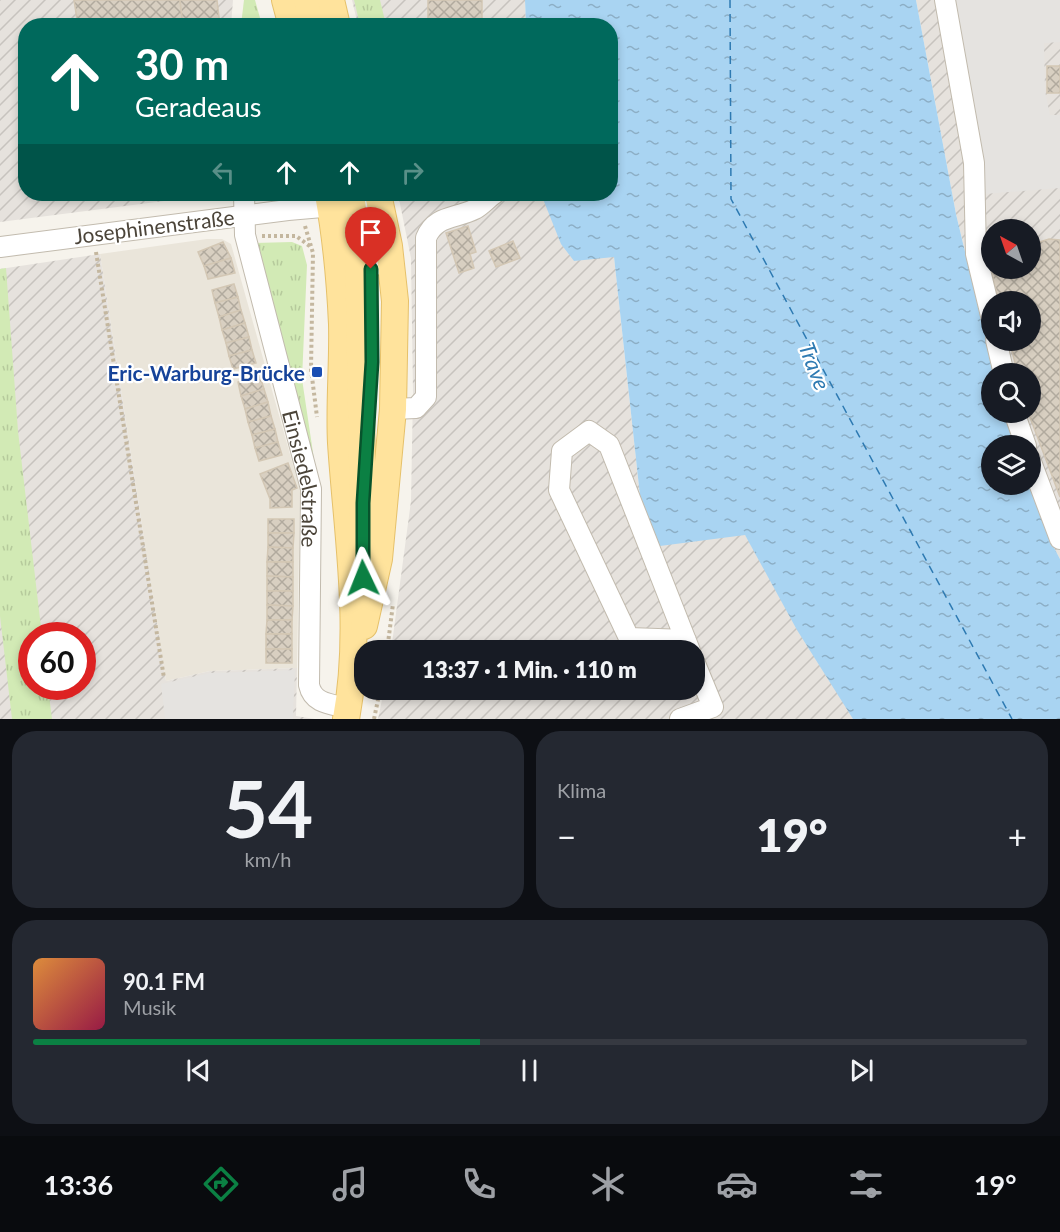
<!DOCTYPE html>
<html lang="de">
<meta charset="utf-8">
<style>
:root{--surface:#171b24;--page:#242831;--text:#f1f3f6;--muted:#9ea1a6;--line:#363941;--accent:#0b8043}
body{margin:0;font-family:Lato,sans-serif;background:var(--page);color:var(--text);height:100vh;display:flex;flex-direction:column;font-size:22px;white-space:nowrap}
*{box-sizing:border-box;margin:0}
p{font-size:20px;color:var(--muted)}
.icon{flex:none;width:33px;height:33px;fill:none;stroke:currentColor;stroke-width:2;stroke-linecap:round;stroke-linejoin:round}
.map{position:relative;height:719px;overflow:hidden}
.panel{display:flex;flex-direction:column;gap:12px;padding:12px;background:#0d0f14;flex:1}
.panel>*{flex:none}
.top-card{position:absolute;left:18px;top:18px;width:600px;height:183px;border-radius:24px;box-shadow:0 3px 9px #0003;background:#00695c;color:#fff;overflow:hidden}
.needle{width:39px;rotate:320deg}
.controls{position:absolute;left:981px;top:219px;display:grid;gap:12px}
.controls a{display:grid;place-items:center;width:60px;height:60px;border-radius:50%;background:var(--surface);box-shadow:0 3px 9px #0003;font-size:30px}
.speed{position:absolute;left:18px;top:622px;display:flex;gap:12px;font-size:30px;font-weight:700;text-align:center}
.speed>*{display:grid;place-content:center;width:78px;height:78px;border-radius:50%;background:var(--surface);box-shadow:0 3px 9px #0003;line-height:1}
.speed .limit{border:9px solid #d22;background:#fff;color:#111}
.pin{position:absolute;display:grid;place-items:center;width:51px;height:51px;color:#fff;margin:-62px -26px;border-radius:50% 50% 50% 0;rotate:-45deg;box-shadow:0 0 6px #0007}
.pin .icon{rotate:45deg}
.me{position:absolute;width:66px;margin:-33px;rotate:358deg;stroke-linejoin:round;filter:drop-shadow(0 0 4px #0008)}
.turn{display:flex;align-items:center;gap:21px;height:126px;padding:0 18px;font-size:27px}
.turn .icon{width:78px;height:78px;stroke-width:2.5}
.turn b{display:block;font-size:42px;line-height:51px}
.lanes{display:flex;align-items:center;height:57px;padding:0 18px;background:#0003;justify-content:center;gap:30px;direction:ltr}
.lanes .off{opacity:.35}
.big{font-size:45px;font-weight:800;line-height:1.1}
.panel .card{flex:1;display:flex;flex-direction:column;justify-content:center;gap:9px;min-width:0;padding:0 21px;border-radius:24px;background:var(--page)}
.panel .dial{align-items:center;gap:0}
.dial b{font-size:78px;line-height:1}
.song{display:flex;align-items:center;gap:18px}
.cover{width:72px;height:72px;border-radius:9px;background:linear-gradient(135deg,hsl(30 70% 55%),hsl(340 70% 35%))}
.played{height:6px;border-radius:3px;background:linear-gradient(90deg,var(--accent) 45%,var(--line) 45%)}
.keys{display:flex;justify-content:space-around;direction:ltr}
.heat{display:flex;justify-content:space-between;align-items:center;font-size:33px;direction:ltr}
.panel .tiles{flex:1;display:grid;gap:12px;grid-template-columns:1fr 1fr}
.card:last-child{grid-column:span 2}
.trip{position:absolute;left:354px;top:640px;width:351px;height:60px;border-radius:24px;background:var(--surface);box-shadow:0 3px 9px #0003;font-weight:800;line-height:60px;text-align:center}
.tab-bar{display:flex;height:96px;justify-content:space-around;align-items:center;background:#090b0e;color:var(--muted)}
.tab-bar .icon{width:42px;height:42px}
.tab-bar .on{color:var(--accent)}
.tab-bar b{font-size:27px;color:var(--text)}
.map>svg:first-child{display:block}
.residential{fill:#eae5da}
.industrial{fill:url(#industrial-furrows);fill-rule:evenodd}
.grass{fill:url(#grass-tufts)}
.parking{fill:#e5e3e0}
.water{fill:url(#water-ripples)}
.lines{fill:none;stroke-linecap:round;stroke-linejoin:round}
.ferry{stroke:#2e7ab2;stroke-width:1.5;stroke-dasharray:8 6;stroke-linecap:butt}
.building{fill:url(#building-cross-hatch);stroke:#d3c7b4;stroke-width:1.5}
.minor-casing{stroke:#c2bbae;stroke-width:22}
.major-casing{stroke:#e6c16a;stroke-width:28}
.path{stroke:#c4b79f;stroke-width:4;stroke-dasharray:3 3;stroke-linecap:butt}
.minor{stroke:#fff;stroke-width:20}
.major{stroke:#ffe39c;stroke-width:26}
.route-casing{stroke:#07532c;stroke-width:15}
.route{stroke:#0b8043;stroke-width:10}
.transit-dot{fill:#1a4fb4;stroke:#fff;stroke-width:2}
.labels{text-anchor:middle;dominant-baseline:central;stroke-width:4.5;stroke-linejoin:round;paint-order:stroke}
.street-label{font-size:21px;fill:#4b4439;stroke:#fff}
.transit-label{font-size:21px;font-weight:bold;fill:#164399;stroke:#fff;text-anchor:end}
.water-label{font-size:22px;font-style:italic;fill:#2e7ab2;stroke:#fff}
</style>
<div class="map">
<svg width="1060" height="719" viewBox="0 0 1060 719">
<defs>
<pattern id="industrial-furrows" width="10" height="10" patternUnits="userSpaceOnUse" patternTransform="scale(1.5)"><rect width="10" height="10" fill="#e6e2dd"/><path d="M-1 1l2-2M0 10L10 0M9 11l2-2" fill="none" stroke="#c7c3be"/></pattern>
<pattern id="grass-tufts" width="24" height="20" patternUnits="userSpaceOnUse" patternTransform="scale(1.5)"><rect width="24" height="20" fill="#d2eab5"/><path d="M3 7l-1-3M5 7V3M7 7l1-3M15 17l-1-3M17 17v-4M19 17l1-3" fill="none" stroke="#b6ca9c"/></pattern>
<pattern id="water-ripples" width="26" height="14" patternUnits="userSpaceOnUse" patternTransform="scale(1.5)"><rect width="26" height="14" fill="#a9d4f2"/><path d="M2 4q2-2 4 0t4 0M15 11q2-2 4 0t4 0" fill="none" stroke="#8caec5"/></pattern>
<pattern id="building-cross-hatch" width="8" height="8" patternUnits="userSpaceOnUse" patternTransform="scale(1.5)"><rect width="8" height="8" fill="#d8cfc1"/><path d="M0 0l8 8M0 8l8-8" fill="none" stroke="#b1aa9e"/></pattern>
</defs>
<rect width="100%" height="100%" fill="#f6f3ec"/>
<polygon class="residential" points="207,239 222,239 231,244 300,490 297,668 210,671 166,681 100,254"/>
<g class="industrial">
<polygon points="0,0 233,0 231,25 26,26 26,194 219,194 0,222"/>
<polygon points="352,0 525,0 526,25 358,25"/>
<path d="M916,0H1060V559L1050,540L1030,485V446L1015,445L1004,413L1030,412V374L994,373L956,214ZM992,230H1030V268H992ZM992,302H1030V340H992Z"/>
<polygon points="398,194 541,194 542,198 614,257 640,496 745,535 861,719 378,719 384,690 694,690 694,651 391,651 411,501 413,393 411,258"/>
<path d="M100,254L166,681L210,671L297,668L296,716L315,719H0V269ZM32,636H82V687H32Z"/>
</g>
<g class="grass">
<polygon points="244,0 255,0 262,25 241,25"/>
<polygon points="354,0 380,0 386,25 360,25"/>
<polygon points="292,242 302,246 307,265 302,379 315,466 250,243"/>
<polygon points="6,268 18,431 42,636 32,636 32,687 48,687 52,719 12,719 0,616 0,269"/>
</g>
<g class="parking">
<polygon points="952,0 1060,0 1060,42 1044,43 1045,91 1050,115 1060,115 1060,188 985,194 983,165"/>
<polygon points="295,670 293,719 165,719 161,684 210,673"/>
</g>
<polygon class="water" points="525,0 916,0 956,214 994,373 992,374 992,412 1004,413 1015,445 992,446 992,484 1030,485 1050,540 1060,559 1060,719 853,719 797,630 745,535 660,546 640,496 614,257 574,261 561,244 541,194 610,194 610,26 526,25"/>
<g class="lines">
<polyline class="ferry" points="730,0 731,199 1012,719"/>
</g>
<g class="building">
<polygon points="74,0 180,0 183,26 78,26"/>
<polygon points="180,0 217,0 220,26 183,26"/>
<rect x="428" y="0" width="54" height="26"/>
<rect x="1047" y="66" width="13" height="27"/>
<polygon points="468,226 476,252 470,254 474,268 459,273 446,233"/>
<polygon points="1049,239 1060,240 1060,497 1028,412 1030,412 1030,374 1018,374 1009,340 1030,340 1030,302 999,302 988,259 992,258 992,268 1030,268 1030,245"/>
<polygon points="513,241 520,258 496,267 489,251"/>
<polygon points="223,242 231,258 204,266 198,252"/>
<polygon points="231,258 235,273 208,279 204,266"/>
<polygon points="234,284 238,297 215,303 212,290"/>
<polygon points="238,297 241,310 219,317 215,303"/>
<polygon points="241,310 245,323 222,330 219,317"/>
<polygon points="245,323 249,337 226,343 222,330"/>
<polygon points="249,337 252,350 229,356 226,343"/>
<polygon points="252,350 256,363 233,369 229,356"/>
<polygon points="260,376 264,389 241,396 238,382"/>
<polygon points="264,389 268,402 245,409 241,396"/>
<polygon points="268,402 271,416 248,422 245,409"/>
<polygon points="271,416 275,429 252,435 248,422"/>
<polygon points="275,429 278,442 255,448 252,435"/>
<polygon points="278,442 282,455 259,461 255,448"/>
<polygon points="288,463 297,488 292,490 292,507 270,508 270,499 260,474"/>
<rect x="268" y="519" width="26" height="14"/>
<polygon points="268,533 294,533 293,548 268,547"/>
<polygon points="268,547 293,548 293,562 267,562"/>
<polygon points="267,562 293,562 293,577 267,576"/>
<polygon points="267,576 293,577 293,591 267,591"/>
<polygon points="267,591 293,591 293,606 267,605"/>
<polygon points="267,605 293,606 292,620 267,620"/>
<polygon points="267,620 292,620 292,634 266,634"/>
<rect x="266" y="634" width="26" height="15"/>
<rect x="266" y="649" width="26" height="14"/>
</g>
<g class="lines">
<g class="minor-casing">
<g id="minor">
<polyline points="945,0 974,163 976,254 992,320"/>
<path id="s1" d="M244,194L245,235L311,489L309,685C313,704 331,704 348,708"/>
<polyline points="0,247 288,210 380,202 369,247 371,268"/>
<polyline points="996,340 1004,374"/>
<path d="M393,409L416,408L426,397V238C435,215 456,219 475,209C482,205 488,198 494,194"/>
<polyline points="1014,412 1026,446"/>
<polyline points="1030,459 1060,539"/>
<polyline points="686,640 629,638 559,490 562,451 589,431 609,445 690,651"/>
<polyline points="680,719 713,707 694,661"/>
</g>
</g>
<g class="major-casing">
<g id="major">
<polyline points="285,0 292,26"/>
<polyline points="307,0 313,26"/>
<polyline points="331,0 337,26"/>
<path d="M328,194C336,237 340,281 342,324C343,364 339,403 341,443C347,534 363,628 346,719"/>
<polyline points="351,194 358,248 363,517"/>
<polyline points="364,626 379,559 393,409 395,301 389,246 378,194"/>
</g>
</g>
<g class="path">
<polyline points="305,226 313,253 311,369 317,417"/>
<polyline points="262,236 296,236 311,247"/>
<polyline points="96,252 164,678"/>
<polyline points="387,651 393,604"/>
<polyline points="374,719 380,690"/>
</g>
<use href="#minor" class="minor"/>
<use href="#major" class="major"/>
</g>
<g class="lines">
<g class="route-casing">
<polyline id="route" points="363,578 363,503 372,362 371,269"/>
</g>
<use href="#route" class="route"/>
</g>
<rect class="transit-dot" x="311" y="366" width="12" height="12" rx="3"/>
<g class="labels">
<g class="street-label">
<text transform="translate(154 226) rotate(-7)">Josephinenstraße</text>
<text stroke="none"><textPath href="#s1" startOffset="292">Einsiedelstraße</textPath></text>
</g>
<g class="transit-label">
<text x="305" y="372">Eric-Warburg-Brücke</text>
</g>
<g class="water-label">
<text transform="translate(815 366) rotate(69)">Trave</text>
</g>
</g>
</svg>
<div class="controls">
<a><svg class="needle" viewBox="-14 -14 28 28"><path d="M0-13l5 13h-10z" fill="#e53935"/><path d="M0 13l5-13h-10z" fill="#9ea1a6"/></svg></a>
<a><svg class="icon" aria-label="sound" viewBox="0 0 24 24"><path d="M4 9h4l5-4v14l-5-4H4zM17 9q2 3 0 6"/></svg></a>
<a><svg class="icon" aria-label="search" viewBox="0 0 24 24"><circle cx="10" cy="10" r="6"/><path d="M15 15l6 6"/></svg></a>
<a><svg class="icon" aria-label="layers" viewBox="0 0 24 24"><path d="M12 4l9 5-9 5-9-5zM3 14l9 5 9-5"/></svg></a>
</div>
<div class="speed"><div class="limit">60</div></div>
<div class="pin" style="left:371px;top:269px;background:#d93025"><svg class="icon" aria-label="arrive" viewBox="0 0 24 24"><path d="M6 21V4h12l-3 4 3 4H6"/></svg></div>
<svg class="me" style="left:363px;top:578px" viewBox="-20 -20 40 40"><path d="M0-17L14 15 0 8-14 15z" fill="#0b8043" stroke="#fff" stroke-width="4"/></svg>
<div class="trip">13:37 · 1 Min. · 110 m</div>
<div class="top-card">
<div class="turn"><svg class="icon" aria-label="ahead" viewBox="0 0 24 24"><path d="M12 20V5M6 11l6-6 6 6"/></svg><div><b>30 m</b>Geradeaus</div></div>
<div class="lanes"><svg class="icon off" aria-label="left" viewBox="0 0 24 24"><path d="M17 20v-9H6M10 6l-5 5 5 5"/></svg><svg class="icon" aria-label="ahead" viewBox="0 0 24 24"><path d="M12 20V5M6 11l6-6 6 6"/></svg><svg class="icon" aria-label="ahead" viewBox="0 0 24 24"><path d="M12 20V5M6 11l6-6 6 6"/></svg><svg class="icon off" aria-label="right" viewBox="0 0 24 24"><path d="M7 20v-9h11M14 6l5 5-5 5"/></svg></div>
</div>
</div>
<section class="panel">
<div class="tiles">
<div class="card dial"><b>54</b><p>km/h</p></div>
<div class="card"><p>Klima</p>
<div class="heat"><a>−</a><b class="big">19°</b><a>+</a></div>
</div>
<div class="card">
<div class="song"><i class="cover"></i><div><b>90.1 FM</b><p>Musik</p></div></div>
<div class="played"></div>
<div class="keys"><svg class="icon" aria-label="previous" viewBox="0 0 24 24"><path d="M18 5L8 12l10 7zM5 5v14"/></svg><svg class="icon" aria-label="pause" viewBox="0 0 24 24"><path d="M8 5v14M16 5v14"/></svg><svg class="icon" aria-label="next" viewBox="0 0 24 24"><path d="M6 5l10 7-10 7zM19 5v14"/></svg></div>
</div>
</div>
</section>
<nav class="tab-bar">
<b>13:36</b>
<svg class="icon on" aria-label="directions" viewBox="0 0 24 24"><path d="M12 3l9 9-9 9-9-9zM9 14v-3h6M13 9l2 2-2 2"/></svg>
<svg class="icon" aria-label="music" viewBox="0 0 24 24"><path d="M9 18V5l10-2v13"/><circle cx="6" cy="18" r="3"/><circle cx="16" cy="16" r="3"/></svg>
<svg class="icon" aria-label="phone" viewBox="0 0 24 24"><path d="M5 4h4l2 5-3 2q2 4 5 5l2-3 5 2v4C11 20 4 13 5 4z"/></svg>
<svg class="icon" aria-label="climate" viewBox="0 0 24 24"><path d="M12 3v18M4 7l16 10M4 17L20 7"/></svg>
<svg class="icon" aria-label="car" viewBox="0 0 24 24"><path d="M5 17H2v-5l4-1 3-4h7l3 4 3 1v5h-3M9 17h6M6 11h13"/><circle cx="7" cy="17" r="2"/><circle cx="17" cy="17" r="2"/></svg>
<svg class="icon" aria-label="filters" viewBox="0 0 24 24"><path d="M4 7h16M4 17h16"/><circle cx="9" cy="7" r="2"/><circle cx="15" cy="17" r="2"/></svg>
<b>19°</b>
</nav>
